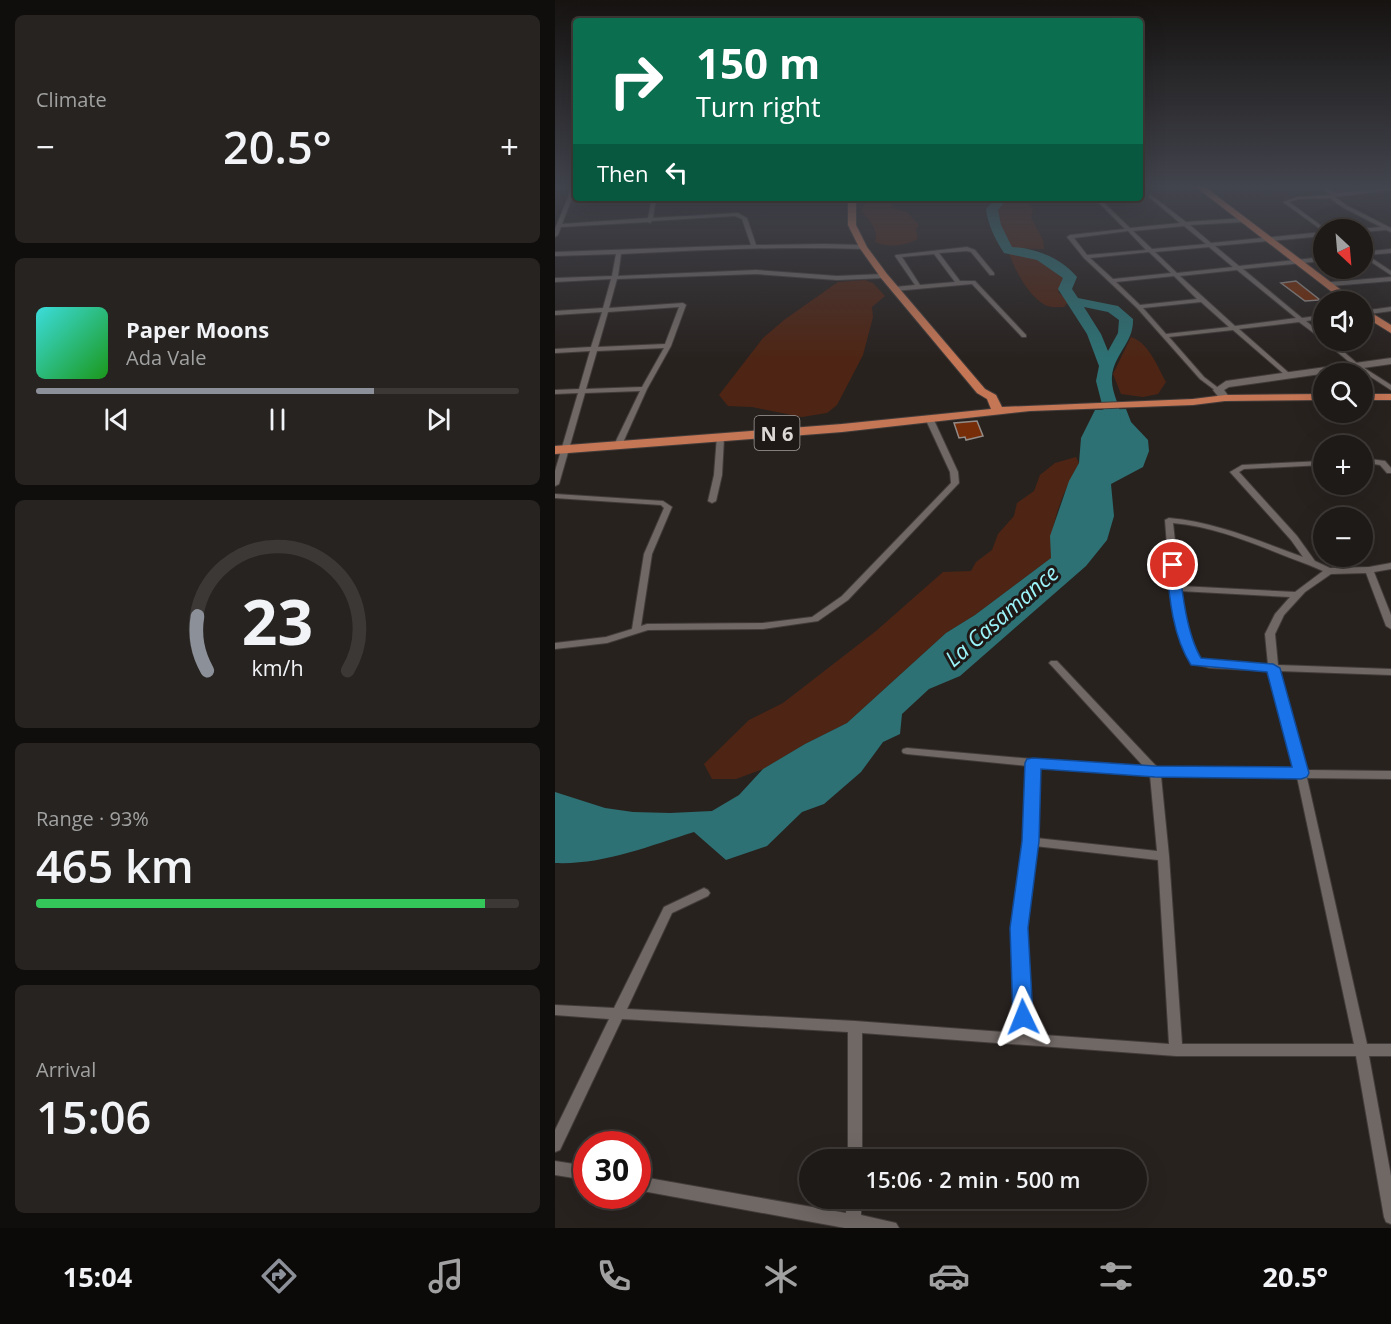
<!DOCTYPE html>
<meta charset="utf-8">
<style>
:root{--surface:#1e1a17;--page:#262320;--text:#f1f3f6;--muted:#a1a1a1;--line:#3c3836;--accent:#8c9099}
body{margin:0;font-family:"Open Sans",sans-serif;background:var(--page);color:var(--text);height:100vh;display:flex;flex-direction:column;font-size:22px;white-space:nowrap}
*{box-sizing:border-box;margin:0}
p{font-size:20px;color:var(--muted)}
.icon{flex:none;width:33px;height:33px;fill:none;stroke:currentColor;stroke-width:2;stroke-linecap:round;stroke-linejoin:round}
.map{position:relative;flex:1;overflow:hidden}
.side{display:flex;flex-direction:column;gap:15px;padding:15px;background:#100e0d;width:555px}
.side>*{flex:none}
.hud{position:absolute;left:18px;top:18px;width:570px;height:183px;border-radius:6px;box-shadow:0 6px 24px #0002,0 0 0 2px var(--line);background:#0b6e4f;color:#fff;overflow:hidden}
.needle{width:39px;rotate:154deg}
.controls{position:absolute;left:758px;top:219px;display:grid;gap:12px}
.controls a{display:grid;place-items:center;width:60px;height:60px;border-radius:50%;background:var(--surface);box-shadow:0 6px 24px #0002,0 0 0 2px var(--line);font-size:30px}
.speed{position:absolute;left:18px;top:1131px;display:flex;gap:12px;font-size:30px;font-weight:700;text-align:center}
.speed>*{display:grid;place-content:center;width:78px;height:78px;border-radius:50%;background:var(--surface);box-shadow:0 6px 24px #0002,0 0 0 2px var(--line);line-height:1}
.speed .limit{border:9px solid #d22;background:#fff;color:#111}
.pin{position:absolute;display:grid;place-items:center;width:51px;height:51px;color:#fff;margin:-26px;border:3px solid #fff;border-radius:50%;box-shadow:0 2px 6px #0007}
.me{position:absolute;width:66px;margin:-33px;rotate:358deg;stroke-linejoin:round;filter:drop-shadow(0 0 4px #0008)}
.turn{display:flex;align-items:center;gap:21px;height:126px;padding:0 24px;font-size:27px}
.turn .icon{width:78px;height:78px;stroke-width:2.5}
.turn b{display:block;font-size:42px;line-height:51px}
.then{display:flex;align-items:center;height:57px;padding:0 24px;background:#0003;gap:12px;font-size:22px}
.big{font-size:45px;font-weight:600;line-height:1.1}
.side .widget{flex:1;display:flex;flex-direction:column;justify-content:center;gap:9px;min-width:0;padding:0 21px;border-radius:9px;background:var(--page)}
.side .dial{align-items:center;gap:0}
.dial svg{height:156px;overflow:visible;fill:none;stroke:var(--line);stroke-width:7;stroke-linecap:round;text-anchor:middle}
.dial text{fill:var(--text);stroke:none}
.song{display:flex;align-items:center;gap:18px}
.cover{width:72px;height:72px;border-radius:9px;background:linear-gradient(135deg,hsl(180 70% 55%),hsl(120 70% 35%))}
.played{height:6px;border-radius:3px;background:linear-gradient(90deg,var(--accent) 70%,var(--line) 70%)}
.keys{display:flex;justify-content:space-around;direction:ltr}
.heat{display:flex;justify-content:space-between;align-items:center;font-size:33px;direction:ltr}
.charge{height:9px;border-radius:4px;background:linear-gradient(90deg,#34c759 93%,var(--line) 0)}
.trip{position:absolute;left:244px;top:1149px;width:348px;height:60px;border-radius:30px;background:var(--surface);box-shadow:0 6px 24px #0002,0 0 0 2px var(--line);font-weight:600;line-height:60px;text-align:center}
.tab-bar{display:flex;height:96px;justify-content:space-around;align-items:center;background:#0c0a09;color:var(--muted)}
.tab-bar .icon{width:42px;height:42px}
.tab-bar .active{color:var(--accent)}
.tab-bar b{font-size:27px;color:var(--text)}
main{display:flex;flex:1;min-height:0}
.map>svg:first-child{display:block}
.green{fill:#4e2514}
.water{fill:#2d7174}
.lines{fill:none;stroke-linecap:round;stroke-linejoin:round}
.river{fill:#2d7174;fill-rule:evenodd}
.building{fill:#762d08;stroke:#938b88;stroke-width:1.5}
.minor-casing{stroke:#423c3a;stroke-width:2}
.secondary-casing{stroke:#423c3a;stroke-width:2}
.primary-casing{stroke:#423c3a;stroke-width:2}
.minor{fill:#706865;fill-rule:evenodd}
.secondary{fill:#706865;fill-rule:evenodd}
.primary{fill:#c57655;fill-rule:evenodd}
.route{fill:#1a73e8;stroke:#114b97;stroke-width:1.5}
.labels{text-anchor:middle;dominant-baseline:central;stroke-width:6;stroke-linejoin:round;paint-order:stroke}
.shield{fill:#1e1816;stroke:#a39e9c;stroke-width:1.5}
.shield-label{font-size:20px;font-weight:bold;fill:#dcd8d6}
.water-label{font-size:22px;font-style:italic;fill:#9bf4f9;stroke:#1e1816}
</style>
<main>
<section class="side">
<div class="widget"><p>Climate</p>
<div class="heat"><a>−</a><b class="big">20.5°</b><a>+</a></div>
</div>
<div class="widget">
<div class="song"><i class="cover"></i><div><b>Paper Moons</b><p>Ada Vale</p></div></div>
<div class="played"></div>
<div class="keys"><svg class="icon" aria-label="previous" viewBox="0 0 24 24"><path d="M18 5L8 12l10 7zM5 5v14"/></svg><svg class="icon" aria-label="pause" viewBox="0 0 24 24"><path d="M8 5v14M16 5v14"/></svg><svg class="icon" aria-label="next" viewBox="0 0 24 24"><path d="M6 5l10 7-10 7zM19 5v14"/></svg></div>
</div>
<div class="widget dial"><svg viewBox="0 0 100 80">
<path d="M14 69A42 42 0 1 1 86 69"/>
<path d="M14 69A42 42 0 0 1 9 41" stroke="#8c9099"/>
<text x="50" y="56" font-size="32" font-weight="700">23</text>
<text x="50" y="72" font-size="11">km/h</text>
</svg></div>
<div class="widget"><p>Range · 93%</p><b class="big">465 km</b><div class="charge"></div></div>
<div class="widget"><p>Arrival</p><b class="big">15:06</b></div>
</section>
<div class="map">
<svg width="836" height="1228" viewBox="0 0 836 1228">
<rect width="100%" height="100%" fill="#28221f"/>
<g class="green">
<path d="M314,198H366L336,203L338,208L352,212L364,225L361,230L363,239C349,246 335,248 320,242C324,229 314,220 306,211Z"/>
<path d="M451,198C463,198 472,198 478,210L476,217L488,240L489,249L456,248L440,214L441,209Z"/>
<path d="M460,250L497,264L510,279L503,292L514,301L509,307C502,307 496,308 490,305C474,297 459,269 454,253Z"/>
<polygon points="310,280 318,283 330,296 317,307 318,317 308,355 282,405 272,413 247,417 197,407 173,406 164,395 208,338 229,320 283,282"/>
<path d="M576,337C594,343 602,366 611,382L603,394L588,397L566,394L558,374Z"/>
<path d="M521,457L524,463C508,492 494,525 496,558L420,615L391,633L292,723L250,744L208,769L181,779H157L149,764L194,720L228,703L321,631L388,572L416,571L421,562L437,550L443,534L459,516L462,503L479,491L485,475L500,463Z"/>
</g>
<path class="water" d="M571,409L576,422L593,440L594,451L588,467L556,484L559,516L552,540L531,566L405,676L374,689L347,714L345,734L328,742L306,772L269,804L247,812L212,846L171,860L139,832C94,846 48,865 0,863V792L50,808L78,812L115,813L157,811L184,795L208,769L250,744L292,723L391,633L420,615L496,558L495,536L514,481L524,463L526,438L540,410Z"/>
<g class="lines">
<path class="river" d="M441,198H453L443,210L446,225L457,247C481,248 506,258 522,277L517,289L523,298L563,306L578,319C579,342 559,354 557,376C555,399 576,416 561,440H549L547,436L551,420L541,381L544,366L532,334L503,289L508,278L482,260L449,253C440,239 433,225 431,209ZM529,307L553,312L564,320L563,333L553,351L546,334Z"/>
</g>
<g class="building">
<polygon points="741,281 765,300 750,301 726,283"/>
<polygon points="422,421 428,436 411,440 410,437 404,438 399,423"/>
</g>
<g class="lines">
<g class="minor-casing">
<g id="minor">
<path d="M0,187L21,188L7,224L93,218L97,198H101L98,218L183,213L192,218L201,245L269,244L308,245L311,247L308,249C227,246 148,250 66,254L63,276L201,270L282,276L329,274L332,276L329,278L282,280L201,274L62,279L54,308L128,303L131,305L116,346L92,389L66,447H60L59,445L85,391L30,393L4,484L0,486V471L23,393L0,394V390L24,389L35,351L0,353V349L36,347L47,312L0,315V311L48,308L56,279L0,282V278L57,276L61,254L0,256V252L196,245L187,219L180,216L97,221L95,223L93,222L6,227L3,235L0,237V229L16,190L0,188ZM124,307L110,344L43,347L53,312ZM109,348L87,387L31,389L42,351Z"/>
<polygon points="764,187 769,187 782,193 836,188 836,190 780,197 791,205 836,228 836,232 831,230 807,232 807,230 805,229 826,227 787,207 775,198 743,199 734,202 772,230 768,230 768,231 728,202 743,197 777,195"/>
<path d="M596,195L631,222L689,218L692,220L689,222L635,225L656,243L768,232V236L660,246L684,266L768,257V261L688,269L747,318L768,315V319L751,321L768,335V340L744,322L684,329L734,373V375H730L678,330L614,337L649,377L666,390L665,391H661L645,379L582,308L529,258L512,237L515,235L570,229L539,198H544L575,228L625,223L594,197V196ZM629,226L651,244L597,249L578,231ZM573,231L591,250L532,255L519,238ZM654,247L678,267L622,273L600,252ZM594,252L616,273L558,279L535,258ZM682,270L741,318L680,326L625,276ZM619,276L642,299L585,305L561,282ZM646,302L674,327L611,334L588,308Z"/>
<path d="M412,247L420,250L439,273V275H435L416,252L412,251L384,253L405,281H420L471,335V337H467L417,284L340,291L337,289L340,287L360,285L340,256L341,255ZM379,254L400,282L365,285L347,257Z"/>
<polygon points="836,249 836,253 812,255 836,271 836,275 807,256 807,252"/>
<polygon points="836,277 836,281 776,286 773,284 776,282"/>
<polygon points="836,307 836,311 807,315 807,311"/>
<polygon points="768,340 775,340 803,364 836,385 836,390 799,366"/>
<polygon points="374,416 378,418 403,472 404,483 293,600 263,621 208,629 93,630 52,643 0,649 0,643 51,637 77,629 89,554 109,508 106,505 0,498 0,494 108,501 117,507 97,554 86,626 92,624 208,623 257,617 287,596 396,483 395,472 370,418"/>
<polygon points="162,436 165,436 169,438 167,475 161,501 157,503 153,501 159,475"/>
<polygon points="807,458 830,461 836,468 836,473 832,473 825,465 807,462"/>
<path d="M768,461V465L689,469L684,472L742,536L760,561L775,568L814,567L836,563V569L819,572L836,615V629L831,626L811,573L776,574L750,592L729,615L720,634L723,665L836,669V675L724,671L751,770L836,771V779L752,778L812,1044H836V1056H814L836,1176V1224L831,1222L829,1217L801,1056H621L307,1033V1160H293V1032L67,1019L5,1150L0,1152V1130L54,1019L0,1015V1005L59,1008L109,907L149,888L153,890L155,893L153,896L117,913L72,1009L300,1021L462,1033L458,928L469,841L473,766L352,754L348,753L347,751L348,749L352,748L478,759L590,768L496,665L494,663L496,661H502L603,768L740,770L714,671L655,668L639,664L637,662C615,618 614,569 610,520L614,518C661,522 704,541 748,557L736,540L675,472L687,465ZM618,523C666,527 710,549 754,565L768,571L740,592L625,586ZM625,591L735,597L720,614L710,634L713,665L655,662L646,660L633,631ZM483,767L595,775L602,851L481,838ZM606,776L742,777L799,1044H627L614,856ZM480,846L603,860L614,1044L475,1034L470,928Z"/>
<polygon points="0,1161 32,1166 32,1180 0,1175"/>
<polygon points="82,1176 291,1213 292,1198 306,1198 306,1215 341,1223 344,1228 290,1228 82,1190"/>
</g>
</g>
<g class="secondary-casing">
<polygon id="secondary" points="836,358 836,364 674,387 669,390 675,398 670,401 666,400 658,390 671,381"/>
</g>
<g class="primary-casing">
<g id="primary">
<polygon points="641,187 650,187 802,302 790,302"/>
<polygon points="293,198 301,198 301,225 312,247 332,274 430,389 441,395 447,407 638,399 670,395 768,394 768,400 670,401 638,405 475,411 287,432 0,454 0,446 287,424 436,409 432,399 422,393 326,278 304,247 293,225"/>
<polygon points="807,307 836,325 836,333 807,315"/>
<rect x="807" y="394" width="29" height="6"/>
</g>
</g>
<use href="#minor" class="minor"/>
<use href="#secondary" class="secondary"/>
<use href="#primary" class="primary"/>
</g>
<linearGradient id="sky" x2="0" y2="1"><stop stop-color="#161311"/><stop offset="0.52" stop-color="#42444d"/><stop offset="1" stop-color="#42444d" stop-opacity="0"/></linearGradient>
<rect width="836" height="359" fill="url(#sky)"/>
<path class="route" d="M618,561L624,565C627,592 632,635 646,658L718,664L725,668L754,773L752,777L746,779L600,777L486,769L484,841L473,928L478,1017L475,1023L468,1026L461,1023L458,1017L455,928L467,841L470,763L472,759L478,758L600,766L737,767L712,672L636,665C618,637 614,598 612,565Z"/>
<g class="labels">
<rect class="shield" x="199.5" y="416" width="45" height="34" rx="4.5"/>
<g class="shield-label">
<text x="222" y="433">N 6</text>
</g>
<g class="water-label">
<text transform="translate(446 615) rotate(-41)">La Casamance</text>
</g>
</g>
</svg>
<div class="controls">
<a><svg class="needle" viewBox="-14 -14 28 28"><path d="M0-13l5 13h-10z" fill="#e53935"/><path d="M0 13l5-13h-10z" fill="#a1a1a1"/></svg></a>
<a><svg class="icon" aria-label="sound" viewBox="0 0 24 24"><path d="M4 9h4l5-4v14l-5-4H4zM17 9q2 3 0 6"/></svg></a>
<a><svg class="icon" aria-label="search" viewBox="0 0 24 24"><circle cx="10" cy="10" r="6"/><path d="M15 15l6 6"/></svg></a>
<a>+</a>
<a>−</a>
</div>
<div class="speed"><div class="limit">30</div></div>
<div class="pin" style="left:618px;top:565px;background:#d93025"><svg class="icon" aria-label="arrive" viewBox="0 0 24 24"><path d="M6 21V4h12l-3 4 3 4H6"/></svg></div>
<svg class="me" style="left:468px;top:1017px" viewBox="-20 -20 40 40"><path d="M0-17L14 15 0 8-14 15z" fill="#1a73e8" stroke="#fff" stroke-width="4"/></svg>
<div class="trip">15:06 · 2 min · 500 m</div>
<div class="hud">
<div class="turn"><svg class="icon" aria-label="right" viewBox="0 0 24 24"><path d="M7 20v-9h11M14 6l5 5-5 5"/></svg><div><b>150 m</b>Turn right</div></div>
<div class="then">Then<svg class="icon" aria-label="left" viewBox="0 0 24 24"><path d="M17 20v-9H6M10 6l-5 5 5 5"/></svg></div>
</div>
</div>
</main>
<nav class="tab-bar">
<b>15:04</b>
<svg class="icon active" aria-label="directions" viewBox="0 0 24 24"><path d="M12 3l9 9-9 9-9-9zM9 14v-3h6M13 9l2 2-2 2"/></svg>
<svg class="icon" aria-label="music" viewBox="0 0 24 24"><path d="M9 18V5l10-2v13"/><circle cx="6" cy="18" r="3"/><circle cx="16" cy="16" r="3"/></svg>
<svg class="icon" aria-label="phone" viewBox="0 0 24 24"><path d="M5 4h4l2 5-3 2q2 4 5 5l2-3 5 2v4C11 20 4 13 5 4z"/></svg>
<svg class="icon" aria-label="climate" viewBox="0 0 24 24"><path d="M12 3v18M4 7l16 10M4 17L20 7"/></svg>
<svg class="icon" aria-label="car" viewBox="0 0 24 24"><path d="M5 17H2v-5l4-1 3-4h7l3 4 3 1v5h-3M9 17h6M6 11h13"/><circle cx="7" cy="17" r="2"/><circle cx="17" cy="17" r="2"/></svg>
<svg class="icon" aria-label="filters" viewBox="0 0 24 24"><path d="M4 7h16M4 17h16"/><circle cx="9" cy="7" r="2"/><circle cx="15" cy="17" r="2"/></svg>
<b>20.5°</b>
</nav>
